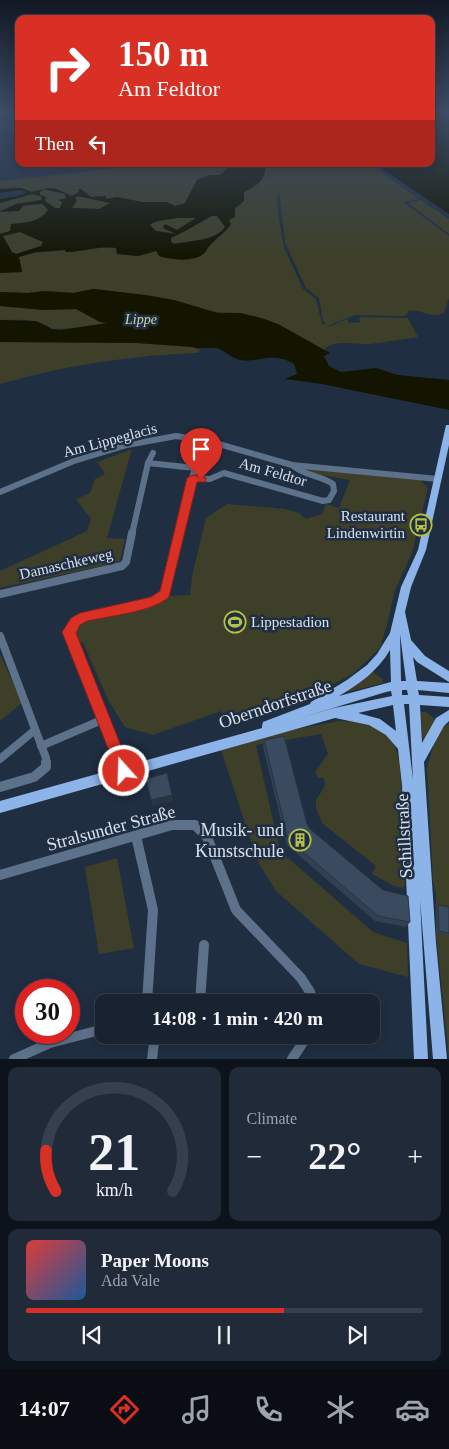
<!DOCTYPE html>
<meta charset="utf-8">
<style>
:root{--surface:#182231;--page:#212a39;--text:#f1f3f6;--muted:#9fa4ab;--line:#363f4d;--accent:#d93025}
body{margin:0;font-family:Georgia,serif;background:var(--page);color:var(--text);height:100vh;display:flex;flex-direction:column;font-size:19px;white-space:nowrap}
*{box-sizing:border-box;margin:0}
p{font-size:16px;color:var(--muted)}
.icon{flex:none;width:28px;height:28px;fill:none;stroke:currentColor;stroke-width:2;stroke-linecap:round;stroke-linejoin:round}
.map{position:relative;height:1059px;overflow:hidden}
.panel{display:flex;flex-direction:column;gap:8px;padding:8px;background:#0d131b;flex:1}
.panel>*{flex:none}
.top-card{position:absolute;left:15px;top:15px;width:420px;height:152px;border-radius:10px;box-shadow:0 2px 12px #0003,0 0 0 1px var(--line);background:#d93025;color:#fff;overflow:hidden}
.speed{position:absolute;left:15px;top:979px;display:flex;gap:10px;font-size:25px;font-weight:700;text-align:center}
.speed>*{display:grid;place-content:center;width:65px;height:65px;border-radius:50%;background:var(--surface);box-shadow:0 2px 12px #0003,0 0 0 1px var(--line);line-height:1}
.speed .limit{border:8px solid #d22;background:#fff;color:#111}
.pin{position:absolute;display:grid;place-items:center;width:42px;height:42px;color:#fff;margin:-51px -21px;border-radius:50% 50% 50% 0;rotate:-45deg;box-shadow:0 0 5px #0007}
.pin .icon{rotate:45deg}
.me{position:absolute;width:55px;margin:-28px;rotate:340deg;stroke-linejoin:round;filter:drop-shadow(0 0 4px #0008)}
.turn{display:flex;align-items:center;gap:18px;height:105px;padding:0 20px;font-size:22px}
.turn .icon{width:65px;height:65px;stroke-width:2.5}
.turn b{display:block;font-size:35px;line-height:42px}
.then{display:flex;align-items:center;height:48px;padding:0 20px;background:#0003;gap:10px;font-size:19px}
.big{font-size:38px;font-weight:800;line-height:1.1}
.panel .tile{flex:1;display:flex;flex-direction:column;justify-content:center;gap:8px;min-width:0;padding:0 18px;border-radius:10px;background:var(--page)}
.panel .dial{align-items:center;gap:0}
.dial svg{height:130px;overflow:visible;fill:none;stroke:var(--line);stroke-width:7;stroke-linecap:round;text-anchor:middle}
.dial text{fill:var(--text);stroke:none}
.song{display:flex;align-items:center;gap:15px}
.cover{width:60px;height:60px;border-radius:8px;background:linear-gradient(135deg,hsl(0 70% 55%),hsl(210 70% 35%))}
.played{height:5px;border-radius:2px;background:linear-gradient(90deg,var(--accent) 65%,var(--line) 65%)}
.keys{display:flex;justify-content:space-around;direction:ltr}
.heat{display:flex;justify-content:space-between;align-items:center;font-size:28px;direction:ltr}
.panel .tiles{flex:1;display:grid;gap:8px;grid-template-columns:1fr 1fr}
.tile:last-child{grid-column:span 2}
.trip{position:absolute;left:95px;top:994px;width:285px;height:50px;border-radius:10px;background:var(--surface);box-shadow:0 2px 12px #0003,0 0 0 1px var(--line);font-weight:800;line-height:50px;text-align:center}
.tabs{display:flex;height:80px;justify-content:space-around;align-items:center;background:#0a0e14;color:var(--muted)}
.tabs .icon{width:35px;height:35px}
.tabs .on{color:var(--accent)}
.tabs b{font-size:22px;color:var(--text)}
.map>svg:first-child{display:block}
.green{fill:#3d3f28}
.water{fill:#131500;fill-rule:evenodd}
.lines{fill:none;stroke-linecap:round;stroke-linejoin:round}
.minor-far2{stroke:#5e718a;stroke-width:6}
.minor-far1{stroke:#5e718a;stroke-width:8}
.minor{stroke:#5e718a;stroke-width:10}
.major{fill:#8db4e8;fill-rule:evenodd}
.wall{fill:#324053}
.shaded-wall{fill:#293443}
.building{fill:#3a4b60;stroke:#293443}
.route{fill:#d93025;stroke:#8d1f18}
.labels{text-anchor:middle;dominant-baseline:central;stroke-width:5;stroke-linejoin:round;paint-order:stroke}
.far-water-label{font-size:14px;font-style:italic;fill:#d1d7a1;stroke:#202e41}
.street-label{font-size:15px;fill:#d9e2ef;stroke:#202e41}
.poi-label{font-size:15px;fill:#d9e2ef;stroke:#202e41;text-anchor:end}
.near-street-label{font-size:18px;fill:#d9e2ef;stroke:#202e41}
.near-poi-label{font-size:18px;fill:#d9e2ef;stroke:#202e41;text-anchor:end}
</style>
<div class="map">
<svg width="449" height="1059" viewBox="0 0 449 1059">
<rect width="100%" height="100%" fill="#202e41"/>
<g class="green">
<path d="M132,164H230V165L220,175H209L197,180L185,203L175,206L167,202H142L117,197L108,200L103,196L91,197L79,192L71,197C57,188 47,187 32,192L21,188L0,189V181L117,168Z"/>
<path d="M265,164H369L419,199L403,202L449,236V298L444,313C430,319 420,308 408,311L407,315L403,316L355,315L330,325H326L323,321L319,298L306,288L285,243L279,190L277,198L278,214L284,247L303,289L316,299L322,324L331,326L347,319L349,323L360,322L359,317L405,318H408L418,337C403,339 387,342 371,344C356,345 339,339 325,348L326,351L268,320L240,313L212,312L174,300L98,289L73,293L44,291L28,293L0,292V273L22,272L19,257C34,251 49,253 65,250L66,252C82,252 100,246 116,248L117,254L138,256L156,251L187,259L199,256L231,225L229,221L235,213V208L241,205L244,192L253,187L264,177Z"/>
<polygon points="43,189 65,194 67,198 60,208 55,208 45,201 44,197 40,195 40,192"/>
<polygon points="32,194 42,197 41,200 16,204 0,210 0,203"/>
<polygon points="77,196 111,203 99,209 72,208"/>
<polygon points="421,200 449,219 449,234 408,203"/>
<path d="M39,203L47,207L48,210C41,221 25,225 12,224L10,231L0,234V212Z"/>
<path d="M213,216H217L225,227C215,241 190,240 174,244L171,242V238Z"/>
<path d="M176,218H196L177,230L165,225L163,227L176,234L156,231L150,225C154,220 169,220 176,218Z"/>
<polygon points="20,232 43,242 41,246 16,254 12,252 2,236"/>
<path d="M0,306L44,310L76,309L100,322L109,323L75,328L52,329C38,318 17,320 0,320Z"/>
<path d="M0,342L137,343L192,347L200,350L198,353C132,355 63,366 0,384Z"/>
<polygon points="129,450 133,450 131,452 107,538 125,539 120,561 116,563 0,588 0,571 87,531 91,519 76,499 90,493 95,479 105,474 97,462"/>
<path d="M298,468L420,480L428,488L412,553L395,590L387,625L380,647L376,652L354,673L330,686L223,717L221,711L153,735L125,727L108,700L83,642L76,644C71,632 75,628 85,620L168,596L190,595L192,576L206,518L227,504L285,509L299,513L306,519L322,514L326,504L339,508L350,480L321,475Z"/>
<polygon points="0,654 22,703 0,721"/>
<polygon points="372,671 382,679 383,683 339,694"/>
<polygon points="420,712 426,712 437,721 423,742"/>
<path d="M339,721C373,722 390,726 400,761L405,886L403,888L394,886L372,874L376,866L322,823L316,808V800L325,786L324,778H318L315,772L328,754L321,734L256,745L280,851L373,932L407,943L408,977L359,964L276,891L258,862L221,750L292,730Z"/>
<polygon points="449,723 449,1059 436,933 436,894 433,882 427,768 434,743 443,728"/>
<polygon points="117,858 134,948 99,954 85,867"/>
</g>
<g class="water">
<polygon points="431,112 449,112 449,214 375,164 431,164"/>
<path d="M230,164H265C267,180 256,186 244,192V201L235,208V217L229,220L231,224C226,232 219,236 212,243C208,246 207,252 202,255C191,262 171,260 159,256L156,251L138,256L117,254L116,248C100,245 82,252 66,252L65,250L36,252L19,257L22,272L0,273V234L10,231L11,224C25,223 40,222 48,210L43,204C41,204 27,205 24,205L19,211L0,212L16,204L41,200L42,197L32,194L0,203V199L18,196L27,192L19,190L0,193V189L21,188L32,192C48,186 56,187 71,196L79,192L78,189H81L91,197L106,196V199L117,197L142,202H167L175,206L185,203L197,180L210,175H220L230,167ZM43,189L65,194L66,198L58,200L62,202L60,208H55L45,201L46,197L40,195V192ZM77,196L110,203L99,209L72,208L77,201L75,198ZM217,216L225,227C216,241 190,241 174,244L171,242V238C184,232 196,225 209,217C212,215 214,216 217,216ZM176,218H196L177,230L165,224L163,228L176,234L156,231L150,225C154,220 169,220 176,218ZM20,232L43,242L41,246L16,254L12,252L3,236Z"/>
<path d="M93,289L146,295L174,300L218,313H240L261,318L278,324L330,353L324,356L329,366L341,372L376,368L398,375L449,380V410L322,384L285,379L297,374L294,364C272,351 261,363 240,360C233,359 226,352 219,349C209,346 201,350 192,347L137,343L0,342V320L36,321L52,329L61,330L107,323L100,322L76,309L44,310L0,306V292L28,293L44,291L73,293Z"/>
</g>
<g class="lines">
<g class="minor-far2">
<polyline points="148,463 195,468"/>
<polyline points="192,478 195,468 207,454"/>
<polyline points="0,492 74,461 127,445 176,436 208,441 292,465 438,479"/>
<polyline points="132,534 148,463 153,453"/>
<path d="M179,534L192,478L210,479L224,473L323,501L329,500L334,491L333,484C320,475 304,476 292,465"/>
</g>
<g class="minor-far1">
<polyline points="0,594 122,566 126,562 132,533"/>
<polyline points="0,636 46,758 46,763"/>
<polyline points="41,746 104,719"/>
<polyline points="0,759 35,730"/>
<polyline points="121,763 71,641 70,630 77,621 86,617 158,600 165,594 179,533"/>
</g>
<g class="minor">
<polyline points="120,762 124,771"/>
<polyline points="0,787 34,777 46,767 46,762"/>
<polyline points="136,836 153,910 147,1002"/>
<polyline points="0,875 172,825 195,825 207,837 236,910 301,978 310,992 313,1002"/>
<polyline points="200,1002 204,945"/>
<polyline points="14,1059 50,1043 104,1029"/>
<polyline points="152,1059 155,1035"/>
<polyline points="292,1059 308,1035"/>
</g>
<path class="major" d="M446,425H449V445L426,550L411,587L405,612L411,640L425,656L449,671V682L417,662L413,657L417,681L449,683V693L418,690L419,695L449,697V707L420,705L422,743L436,718L449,710V721L444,726L424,762L436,943L447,1059H433L420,899L428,1059H414L402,785L398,749L386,735L369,725L335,718L0,813V801L262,728V726L263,722L310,704L311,702L347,680L367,665L377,654L390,633L401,587L418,550ZM400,634L406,681H401ZM390,650L391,682L339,696C359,684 378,671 390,650ZM402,690H407L408,695H402ZM391,691L392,696L334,708L300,718L386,692ZM404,704H409L413,780ZM393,705L396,731L380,719L358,713Z"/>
</g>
<g class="wall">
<polygon points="264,740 310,829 410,922 406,927 375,921 287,845 263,747"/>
<polygon points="438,905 449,907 449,936 437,933 436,908"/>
</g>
<g class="shaded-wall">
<polygon points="16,142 19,142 19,146 17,147"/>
<polygon points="172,795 173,801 152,806 151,800"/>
</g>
<g class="building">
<polygon points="19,116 19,142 16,142 10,117"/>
<polygon points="284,736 307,824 310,829 383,890 408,896 410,922 378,916 288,839 264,740"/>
<polygon points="167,773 172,795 151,800 146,779"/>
<polygon points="438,905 449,907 449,933 439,931"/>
</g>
<linearGradient id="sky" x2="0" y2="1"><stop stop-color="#121924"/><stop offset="0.43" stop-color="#3c4c65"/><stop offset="1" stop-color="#3c4c65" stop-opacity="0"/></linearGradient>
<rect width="449" height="261" fill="url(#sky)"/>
<path class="route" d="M192,475L205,477L206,479L205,482H197L169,597C152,612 110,616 87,621L80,625L76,633L131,771L129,776L124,778L119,776L117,771L62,632L71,618L80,613L151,597L160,591L187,478Z"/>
<defs>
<g id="bus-ring" transform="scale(1.125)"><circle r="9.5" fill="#202e41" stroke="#b8c147" stroke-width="1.5"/><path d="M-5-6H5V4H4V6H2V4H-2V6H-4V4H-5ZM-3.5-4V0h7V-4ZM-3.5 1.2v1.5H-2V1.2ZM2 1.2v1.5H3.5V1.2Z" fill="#b8c147"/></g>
<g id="stadium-ring" transform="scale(1.125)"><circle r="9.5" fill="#202e41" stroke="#b8c147" stroke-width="1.5"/><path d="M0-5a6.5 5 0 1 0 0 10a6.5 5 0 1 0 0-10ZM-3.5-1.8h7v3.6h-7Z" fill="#b8c147"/></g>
<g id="building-ring" transform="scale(1.125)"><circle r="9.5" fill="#202e41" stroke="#b8c147" stroke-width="1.5"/><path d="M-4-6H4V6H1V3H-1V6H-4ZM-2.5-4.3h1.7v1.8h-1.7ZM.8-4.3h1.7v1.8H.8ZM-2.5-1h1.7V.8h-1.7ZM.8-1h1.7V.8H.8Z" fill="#b8c147"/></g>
</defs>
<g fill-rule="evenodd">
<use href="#bus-ring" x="421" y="525"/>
<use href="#stadium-ring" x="235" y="622"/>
<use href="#building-ring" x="300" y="840"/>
</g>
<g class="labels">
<g class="far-water-label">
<text x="141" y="319">Lippe</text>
</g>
<g class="street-label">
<text transform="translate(110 440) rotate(-15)">Am Lippeglacis</text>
<text transform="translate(273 472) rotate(16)">Am Feldtor</text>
<text transform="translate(66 564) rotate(-13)">Damaschkeweg</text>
</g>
<g class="poi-label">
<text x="405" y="516">Restaurant<tspan x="405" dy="17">Lindenwirtin</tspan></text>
<text x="251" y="622" text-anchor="start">Lippestadion</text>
</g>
<g class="near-street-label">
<text transform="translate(275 704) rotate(-19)">Oberndorfstraße</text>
<text transform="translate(111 828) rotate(-15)">Stralsunder Straße</text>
<text transform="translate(404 836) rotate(-93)">Schillstraße</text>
</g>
<g class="near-poi-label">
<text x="284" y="830">Musik- und<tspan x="284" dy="21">Kunstschule</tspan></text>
</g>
</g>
</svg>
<div class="speed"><div class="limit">30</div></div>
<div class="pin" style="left:201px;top:479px;background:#d93025"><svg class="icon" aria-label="arrive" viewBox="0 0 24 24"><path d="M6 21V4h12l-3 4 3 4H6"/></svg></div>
<svg class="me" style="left:124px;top:771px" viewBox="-20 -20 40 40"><circle r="17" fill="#d93025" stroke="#fff" stroke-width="3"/><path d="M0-11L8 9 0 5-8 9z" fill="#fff"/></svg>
<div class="trip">14:08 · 1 min · 420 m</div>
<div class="top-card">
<div class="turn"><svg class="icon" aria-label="right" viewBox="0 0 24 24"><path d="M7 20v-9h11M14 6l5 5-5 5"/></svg><div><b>150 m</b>Am Feldtor</div></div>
<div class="then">Then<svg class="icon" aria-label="left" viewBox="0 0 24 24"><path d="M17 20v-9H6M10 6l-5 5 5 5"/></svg></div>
</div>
</div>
<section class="panel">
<div class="tiles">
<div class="tile dial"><svg viewBox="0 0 100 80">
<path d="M14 69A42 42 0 1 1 86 69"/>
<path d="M14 69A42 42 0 0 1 8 44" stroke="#d93025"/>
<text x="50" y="56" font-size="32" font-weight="700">21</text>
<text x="50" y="72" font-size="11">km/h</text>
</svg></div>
<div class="tile"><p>Climate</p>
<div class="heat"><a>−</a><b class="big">22°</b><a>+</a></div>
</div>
<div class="tile">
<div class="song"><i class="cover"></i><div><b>Paper Moons</b><p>Ada Vale</p></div></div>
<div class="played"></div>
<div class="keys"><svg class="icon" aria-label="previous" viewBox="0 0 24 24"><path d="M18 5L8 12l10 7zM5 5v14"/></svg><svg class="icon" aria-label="pause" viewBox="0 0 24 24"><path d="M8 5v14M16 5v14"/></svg><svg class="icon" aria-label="next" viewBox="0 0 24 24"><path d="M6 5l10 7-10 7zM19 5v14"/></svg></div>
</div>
</div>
</section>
<nav class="tabs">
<b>14:07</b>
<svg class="icon on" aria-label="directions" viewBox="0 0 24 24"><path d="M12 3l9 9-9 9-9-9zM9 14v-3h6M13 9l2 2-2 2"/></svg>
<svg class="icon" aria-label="music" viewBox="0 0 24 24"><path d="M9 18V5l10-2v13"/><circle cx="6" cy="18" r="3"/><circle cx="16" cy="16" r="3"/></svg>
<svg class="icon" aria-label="phone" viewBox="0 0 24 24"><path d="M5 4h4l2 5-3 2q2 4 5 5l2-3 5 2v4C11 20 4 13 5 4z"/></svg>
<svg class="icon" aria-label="climate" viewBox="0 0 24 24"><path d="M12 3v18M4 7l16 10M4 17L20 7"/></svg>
<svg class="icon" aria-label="car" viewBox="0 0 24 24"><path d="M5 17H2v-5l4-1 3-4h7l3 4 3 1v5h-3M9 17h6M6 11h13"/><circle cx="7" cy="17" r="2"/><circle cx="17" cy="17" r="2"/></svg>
</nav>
